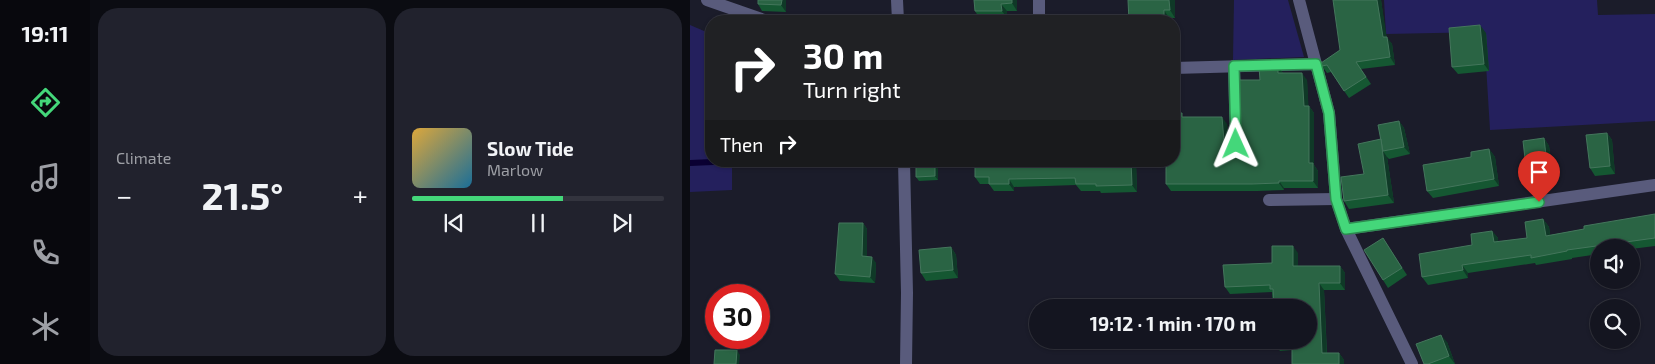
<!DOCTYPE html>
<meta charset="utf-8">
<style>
:root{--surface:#141520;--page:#21222d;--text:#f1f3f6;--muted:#9d9fa5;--line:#33343e;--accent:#44d77a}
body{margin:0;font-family:"Exo 2",sans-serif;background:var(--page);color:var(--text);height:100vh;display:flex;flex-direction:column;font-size:19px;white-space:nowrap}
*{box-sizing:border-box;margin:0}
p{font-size:16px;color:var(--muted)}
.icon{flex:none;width:28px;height:28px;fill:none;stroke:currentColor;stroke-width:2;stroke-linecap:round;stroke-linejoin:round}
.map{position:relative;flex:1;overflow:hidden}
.side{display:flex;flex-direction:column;gap:8px;padding:8px;background:#0b0c12;width:600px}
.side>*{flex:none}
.top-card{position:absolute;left:15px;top:15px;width:475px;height:152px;border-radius:20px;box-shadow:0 1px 4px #0004,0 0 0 1px var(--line);background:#202124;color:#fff;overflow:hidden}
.tools{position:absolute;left:900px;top:239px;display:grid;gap:10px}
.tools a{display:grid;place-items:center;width:50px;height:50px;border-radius:50%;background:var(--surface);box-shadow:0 1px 4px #0004,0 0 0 1px var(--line);font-size:25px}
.speed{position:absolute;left:15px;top:284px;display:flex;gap:10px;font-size:25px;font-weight:700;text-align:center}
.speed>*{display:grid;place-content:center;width:65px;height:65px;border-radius:50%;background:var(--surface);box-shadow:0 1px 4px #0004,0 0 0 1px var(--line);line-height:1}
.speed .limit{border:8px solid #d22;background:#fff;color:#111}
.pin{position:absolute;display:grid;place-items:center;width:42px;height:42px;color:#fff;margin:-51px -21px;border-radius:50% 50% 50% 0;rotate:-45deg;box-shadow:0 0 5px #0007}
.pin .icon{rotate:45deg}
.me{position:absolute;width:55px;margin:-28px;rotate:359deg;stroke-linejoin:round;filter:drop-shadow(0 0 4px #0008)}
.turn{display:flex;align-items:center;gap:18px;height:105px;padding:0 15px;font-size:22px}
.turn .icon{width:65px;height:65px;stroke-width:2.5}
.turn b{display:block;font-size:35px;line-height:42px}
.then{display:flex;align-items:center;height:48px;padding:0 15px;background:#0003;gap:10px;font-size:19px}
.big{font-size:38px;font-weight:700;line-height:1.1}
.side .card{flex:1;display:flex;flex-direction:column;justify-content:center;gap:8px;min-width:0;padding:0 18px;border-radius:20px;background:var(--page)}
.song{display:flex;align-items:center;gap:15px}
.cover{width:60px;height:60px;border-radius:8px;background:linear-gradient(135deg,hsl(40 70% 55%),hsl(200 70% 35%))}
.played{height:5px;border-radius:2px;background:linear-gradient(90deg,var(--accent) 60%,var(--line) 60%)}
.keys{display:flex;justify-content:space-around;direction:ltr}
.heat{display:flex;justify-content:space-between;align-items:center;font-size:28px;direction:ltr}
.side .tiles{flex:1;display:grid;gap:8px;grid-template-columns:repeat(2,1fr)}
.trip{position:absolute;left:339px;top:299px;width:288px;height:50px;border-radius:25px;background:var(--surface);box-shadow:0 1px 4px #0004,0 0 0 1px var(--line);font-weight:700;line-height:50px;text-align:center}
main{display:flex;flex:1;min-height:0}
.tabs{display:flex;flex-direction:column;width:90px;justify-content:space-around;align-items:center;background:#08080d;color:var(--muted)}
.tabs .icon{width:35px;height:35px}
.tabs .on{color:var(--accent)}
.tabs b{font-size:22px;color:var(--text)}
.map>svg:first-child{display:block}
.green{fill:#24205d}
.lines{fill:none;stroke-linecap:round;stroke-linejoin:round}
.stream{stroke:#0a0032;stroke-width:6}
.minor{stroke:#595b7c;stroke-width:12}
.wall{fill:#155732}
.shaded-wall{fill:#0f3927}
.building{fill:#2a6444;stroke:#44765c}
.route-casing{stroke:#2c8c4f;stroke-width:12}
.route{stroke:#44d77a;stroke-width:9}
</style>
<main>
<nav class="tabs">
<b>19:11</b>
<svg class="icon on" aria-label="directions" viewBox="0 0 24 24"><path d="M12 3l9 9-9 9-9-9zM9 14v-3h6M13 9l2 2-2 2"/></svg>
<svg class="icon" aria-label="music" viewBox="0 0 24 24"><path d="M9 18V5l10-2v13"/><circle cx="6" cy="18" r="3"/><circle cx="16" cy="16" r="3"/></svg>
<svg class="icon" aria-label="phone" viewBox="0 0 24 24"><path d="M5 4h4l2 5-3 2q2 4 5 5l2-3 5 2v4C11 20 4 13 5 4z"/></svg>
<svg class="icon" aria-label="climate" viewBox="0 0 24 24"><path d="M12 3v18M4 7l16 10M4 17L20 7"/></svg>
</nav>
<section class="side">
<div class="tiles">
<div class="card"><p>Climate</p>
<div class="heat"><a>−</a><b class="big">21.5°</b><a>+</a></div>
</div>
<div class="card">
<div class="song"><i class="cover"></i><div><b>Slow Tide</b><p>Marlow</p></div></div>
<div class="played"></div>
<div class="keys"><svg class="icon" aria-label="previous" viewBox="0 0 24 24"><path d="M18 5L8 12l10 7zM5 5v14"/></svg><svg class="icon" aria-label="pause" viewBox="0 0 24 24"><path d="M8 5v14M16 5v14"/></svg><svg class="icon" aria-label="next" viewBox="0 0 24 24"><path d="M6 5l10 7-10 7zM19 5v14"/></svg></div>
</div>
</div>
</section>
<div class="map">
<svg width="965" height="364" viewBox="0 0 965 364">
<rect width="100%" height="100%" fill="#1b1c2a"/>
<g class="green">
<polygon points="544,0 598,0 614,57 543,60"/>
<polygon points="694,0 907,0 908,15 965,14 965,121 800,130 794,32 696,34"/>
<polygon points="0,25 21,34 21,161 42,161 42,190 0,192"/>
</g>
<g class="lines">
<polyline class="stream" points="0,163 46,161"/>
<g class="minor">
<polyline points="17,0 77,21"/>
<polyline points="207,0 208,21"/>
<polyline points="349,0 349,21"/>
<polyline points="609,0 639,113 646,199 656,229 722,364"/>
<polyline points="544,66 546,144"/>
<polyline points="484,68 626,64"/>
<polyline points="214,161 217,293 216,364"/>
<polyline points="579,200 646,199"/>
<polyline points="656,229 965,185"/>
</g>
</g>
<g class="wall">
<polygon points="96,0 96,12 72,11 68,4"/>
<polygon points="284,0 327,0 327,11 317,11 317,18 290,19 285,11"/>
<polygon points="438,0 485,0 485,18 479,18"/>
<polygon points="691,0 696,37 702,44 705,65 671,69 681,84 659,98 641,72 637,73 632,66 650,50"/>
<polygon points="796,33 799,71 768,74 762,67"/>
<polygon points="588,66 593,73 617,80 618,106 619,106 624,113 624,165 628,171 628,188 594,188 594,190 567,191 481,191 476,184 476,163 446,163 447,192 411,193 410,191 391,191 386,185 324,187 324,191 304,191 299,184 290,184 285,177 285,161 484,161 495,117 537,124 539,144 542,145 546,144 549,137 570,80"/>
<polygon points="709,121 714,128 720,154 699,159 697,157 704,203 659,209 654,201 674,174 691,139"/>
<polygon points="917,133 922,140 925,174 905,176 900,168"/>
<polygon points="854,138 859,146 864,181 843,183 837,176"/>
<polygon points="799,149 805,157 809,186 743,198 737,191 781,157"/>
<polygon points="248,161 248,180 229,181 226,177"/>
<polygon points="965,214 965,246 941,249 941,248 909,248 909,254 882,258 882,259 846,265 845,263 778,273 778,278 738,285 732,277 782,245 802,231 808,238 808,242 837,238 853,219 859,227 860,235 894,229"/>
<polygon points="173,223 177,229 177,257 186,263 185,283 150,281 145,274"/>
<polygon points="693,238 717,275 698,288 693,280"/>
<polygon points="261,247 266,255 268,278 236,281 231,273"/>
<polygon points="608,253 608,266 650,266 655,273 655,290 634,290 637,353 649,353 654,360 602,350 590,351 585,344 582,292 540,294 535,287 582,263"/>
<polygon points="757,342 765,364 734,364"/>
</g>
<g class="shaded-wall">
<polygon points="92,0 96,0 96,12 91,5"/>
<polygon points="322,0 327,0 327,11 322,3"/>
<polygon points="479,0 485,0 485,18 480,10"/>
<polygon points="687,0 691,0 698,45 693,37"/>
<polygon points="311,4 317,11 317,18 312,11"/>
<polygon points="474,10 479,18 479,21 474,21"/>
<polygon points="790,25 796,33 799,71 794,64"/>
<polygon points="697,37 702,44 705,65 700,57"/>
<polygon points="588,66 593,73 588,73"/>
<polygon points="612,73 617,80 619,113 614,106"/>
<polygon points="619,106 624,113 624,165 628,171 628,188 623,181 619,163"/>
<polygon points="532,117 537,124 539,148 534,141"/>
<polygon points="709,121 714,128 720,154 714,147"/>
<polygon points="917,133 922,140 925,174 920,166"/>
<polygon points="854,138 859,146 864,181 858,173"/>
<polygon points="691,139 693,151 697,157 704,203 698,195"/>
<polygon points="799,149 805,157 809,186 804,179"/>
<polygon points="245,161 248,161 248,180 245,176"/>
<polygon points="441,161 445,161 446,163 447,192 442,185"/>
<polygon points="319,179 324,187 324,191 319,184"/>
<polygon points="589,181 594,188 594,190 589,183"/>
<polygon points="853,219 859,227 861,243 856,236"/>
<polygon points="173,223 177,229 177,263 172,256"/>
<polygon points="802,231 808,238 809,250 804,242"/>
<polygon points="603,246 608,253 608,273 603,266"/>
<polygon points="261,247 266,255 268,278 263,270"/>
<polygon points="182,257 186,263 185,283 180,277"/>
<polygon points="772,265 778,273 778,278 773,270"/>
<polygon points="650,266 655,273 655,290 650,283"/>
<polygon points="629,283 634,290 637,360 632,353"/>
<polygon points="751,335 757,342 765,364 759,356"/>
<polygon points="47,350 50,355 49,364 46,364"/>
<polygon points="649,353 654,360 654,364 649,364"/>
</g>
<g class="building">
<polygon points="68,0 92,0 91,5 68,4"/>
<polygon points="284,0 322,0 322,3 311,4 312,11 285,11"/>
<polygon points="438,0 479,0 480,10 474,10 474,21 439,21"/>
<polygon points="643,0 687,0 693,37 697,37 700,57 666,62 676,77 654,91 637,65 632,66 631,63 650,50"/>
<polygon points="790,25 794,64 762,67 759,28"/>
<polygon points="588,66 588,73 612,73 614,106 619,106 619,163 623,163 623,181 589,181 589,183 562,184 476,184 476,161 484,161 484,113 492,113 492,117 532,117 534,141 538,144 542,145 546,144 549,137 549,80 570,80 569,67"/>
<polygon points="709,121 714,147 693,151 688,125"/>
<polygon points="917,133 920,166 900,168 896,135"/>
<polygon points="854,138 858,173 837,176 833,141"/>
<polygon points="691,139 698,195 654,201 651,177 674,174 668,144"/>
<polygon points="799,149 804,179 737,191 733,165 781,157 781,152"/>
<polygon points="226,161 245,161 245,176 226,177"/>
<polygon points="285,161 441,161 442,185 406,186 406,184 386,184 385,178 319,179 319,184 299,184 299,177 285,177"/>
<polygon points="965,214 965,238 877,250 877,251 841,258 841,255 772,265 773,270 732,277 729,254 782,245 781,234 802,231 804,242 837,238 835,222 853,219 856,236 894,229 894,226"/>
<polygon points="149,223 173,223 172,256 182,257 180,277 145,274"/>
<polygon points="693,238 712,268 693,280 674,250"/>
<polygon points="582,246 603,246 603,266 650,266 650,283 629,283 632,353 649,353 649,364 602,364 602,343 585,344 585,340 618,340 618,308 584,308 583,289 580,289 580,285 535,287 533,265 582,263"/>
<polygon points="261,247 263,270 231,273 229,250"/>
<polygon points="751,335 759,356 738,364 734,364 726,344"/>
<polygon points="25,350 47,350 46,364 24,364"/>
</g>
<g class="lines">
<g class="route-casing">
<polyline id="route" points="546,144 544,66 626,64 639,113 646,199 656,229 849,202"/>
</g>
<use href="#route" class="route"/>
</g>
</svg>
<div class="tools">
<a><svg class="icon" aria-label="sound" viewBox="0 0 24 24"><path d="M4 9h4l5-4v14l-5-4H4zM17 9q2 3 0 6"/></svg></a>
<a><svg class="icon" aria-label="search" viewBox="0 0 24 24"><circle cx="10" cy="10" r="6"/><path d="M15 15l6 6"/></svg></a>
</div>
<div class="speed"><div class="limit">30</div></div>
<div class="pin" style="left:849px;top:202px;background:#d93025"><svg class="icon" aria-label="arrive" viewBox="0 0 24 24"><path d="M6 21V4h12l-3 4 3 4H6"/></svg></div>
<svg class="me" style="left:546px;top:144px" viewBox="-20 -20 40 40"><path d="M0-17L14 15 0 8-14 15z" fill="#44d77a" stroke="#fff" stroke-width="4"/></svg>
<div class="trip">19:12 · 1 min · 170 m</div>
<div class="top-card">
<div class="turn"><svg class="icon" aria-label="right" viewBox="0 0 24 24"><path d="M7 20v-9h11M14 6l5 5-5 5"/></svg><div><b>30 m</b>Turn right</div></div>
<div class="then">Then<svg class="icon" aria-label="right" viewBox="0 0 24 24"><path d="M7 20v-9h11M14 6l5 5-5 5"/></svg></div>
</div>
</div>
</main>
